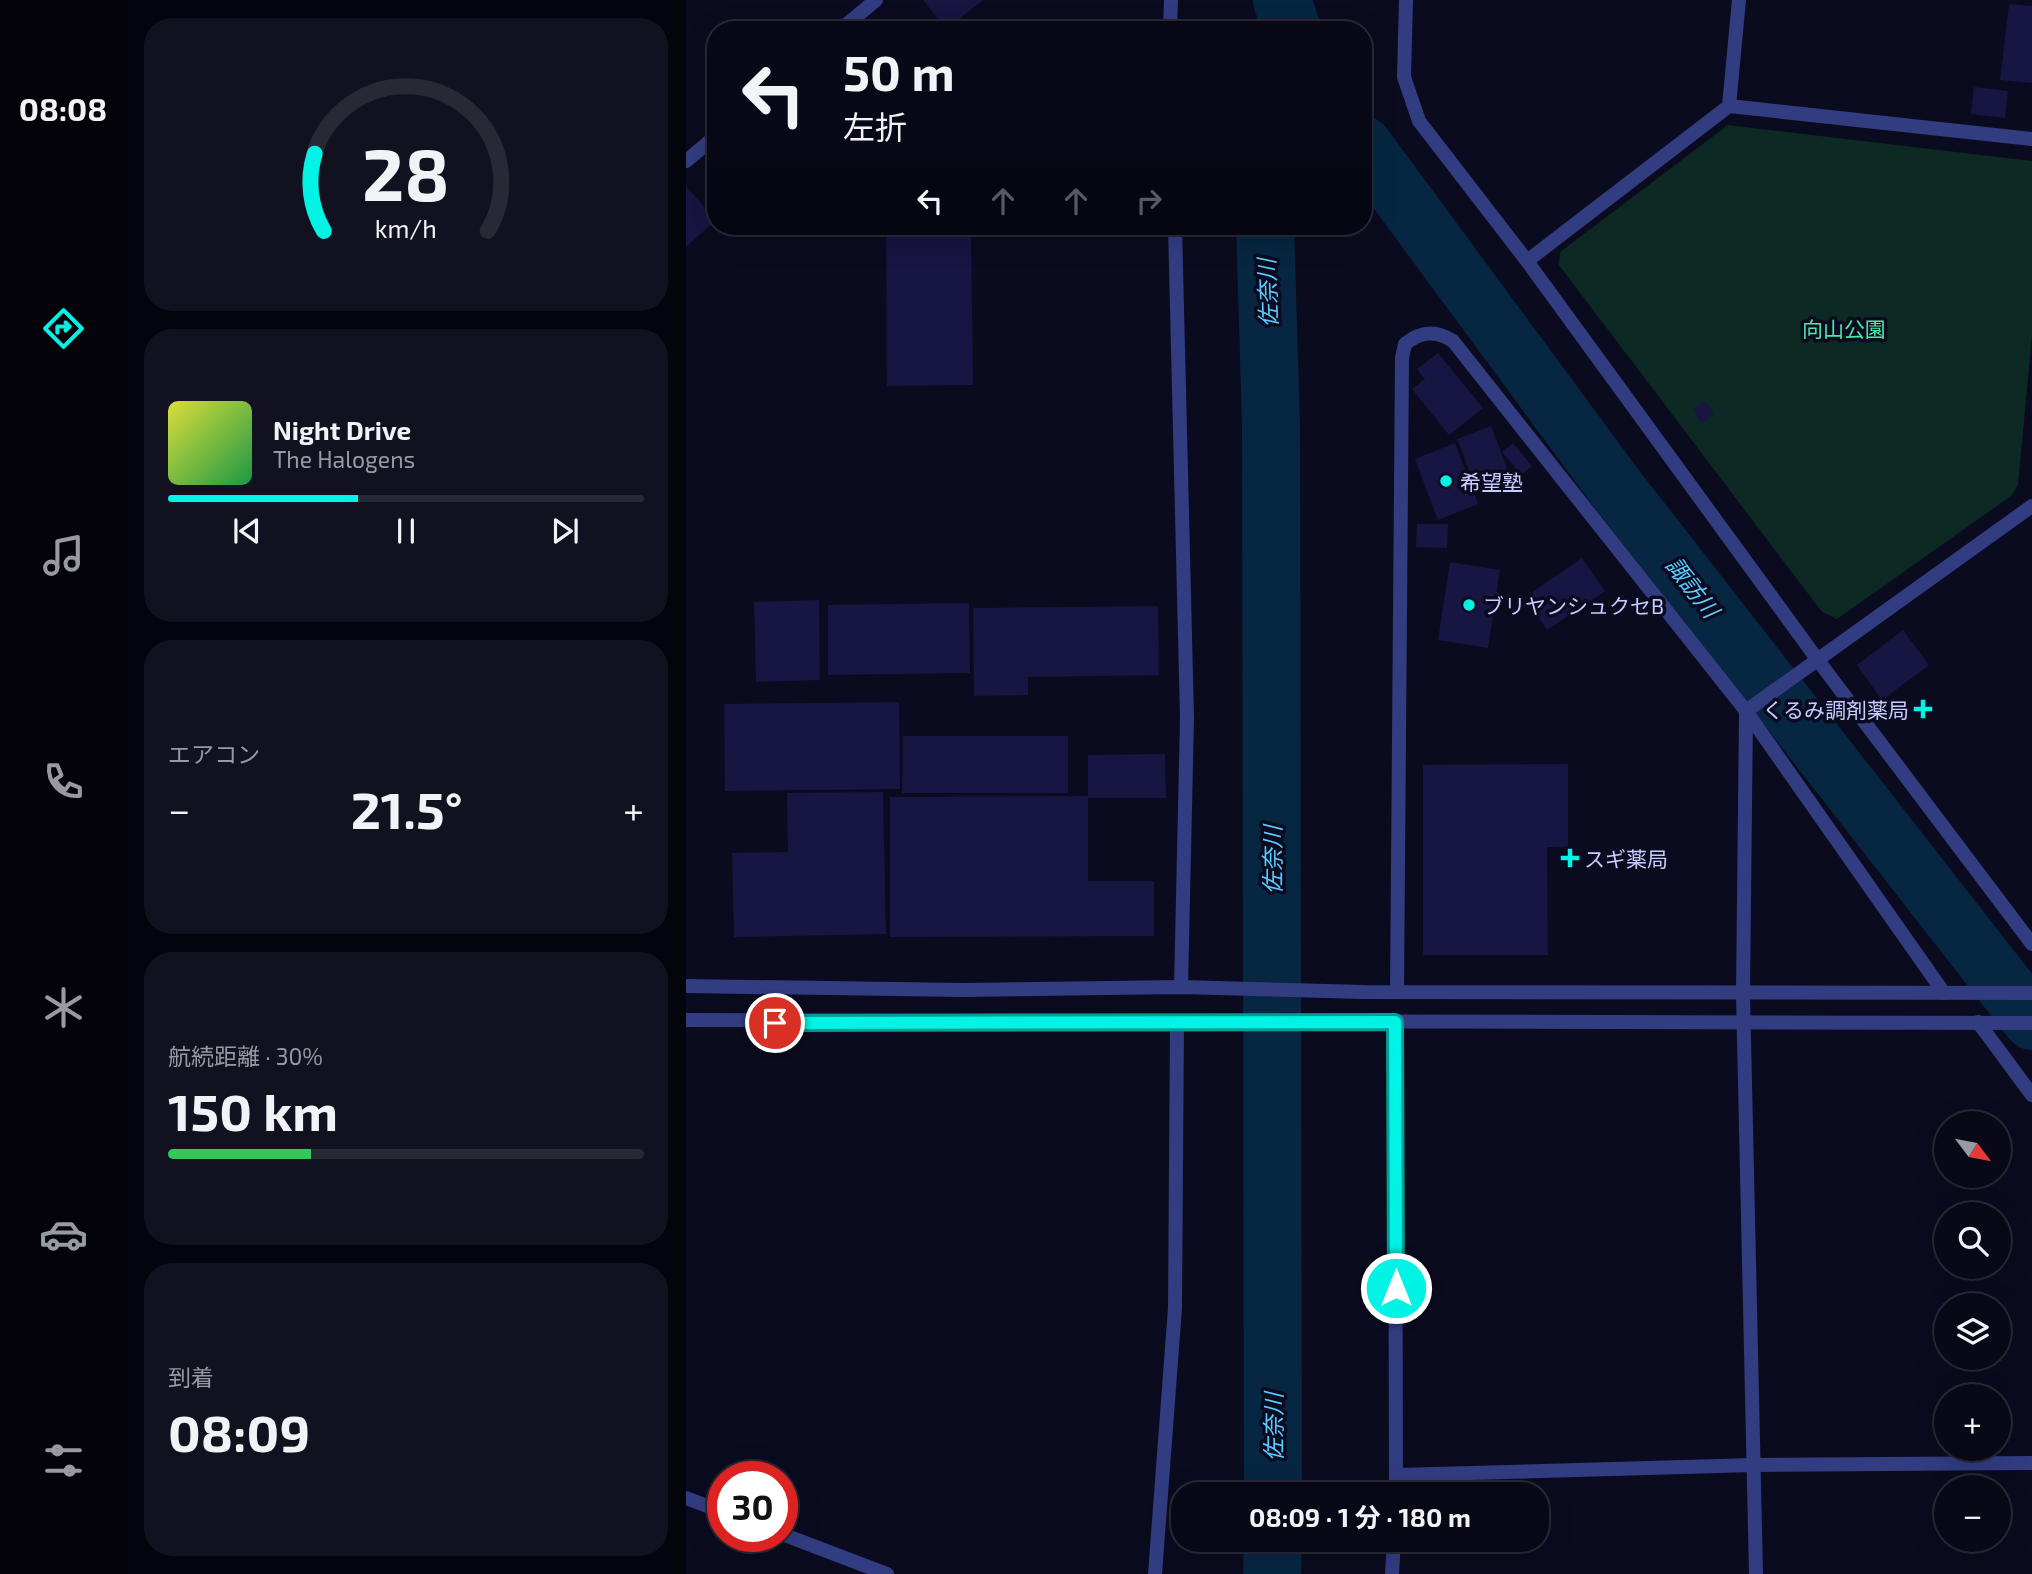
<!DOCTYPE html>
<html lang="ja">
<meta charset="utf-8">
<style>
:root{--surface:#080817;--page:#111120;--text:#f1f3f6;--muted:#989aa1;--line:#292936;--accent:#00f3e4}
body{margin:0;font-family:"Exo 2","Noto Sans JP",sans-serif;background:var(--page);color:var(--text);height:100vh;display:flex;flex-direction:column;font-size:26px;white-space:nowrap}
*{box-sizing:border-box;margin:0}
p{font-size:23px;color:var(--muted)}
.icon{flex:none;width:38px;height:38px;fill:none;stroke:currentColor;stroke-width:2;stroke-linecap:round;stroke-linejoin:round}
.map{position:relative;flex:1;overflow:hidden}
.sheet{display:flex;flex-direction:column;gap:18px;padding:18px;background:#04040d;width:560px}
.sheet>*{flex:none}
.banner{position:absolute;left:21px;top:21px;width:665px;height:214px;border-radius:28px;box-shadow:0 7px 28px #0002,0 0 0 2px var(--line);background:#080817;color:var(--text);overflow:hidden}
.needle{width:46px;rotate:122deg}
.fabs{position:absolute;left:1248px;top:1111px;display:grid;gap:14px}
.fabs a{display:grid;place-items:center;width:77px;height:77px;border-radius:50%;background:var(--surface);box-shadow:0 7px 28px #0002,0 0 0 2px var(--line);font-size:35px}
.speed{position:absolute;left:21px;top:1461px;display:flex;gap:14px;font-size:35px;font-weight:700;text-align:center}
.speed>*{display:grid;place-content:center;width:91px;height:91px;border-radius:50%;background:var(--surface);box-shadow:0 7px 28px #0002,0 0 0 2px var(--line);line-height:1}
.speed .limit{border:10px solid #d22;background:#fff;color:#111}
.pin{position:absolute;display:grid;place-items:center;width:60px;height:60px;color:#fff;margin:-30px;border:4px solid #fff;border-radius:50%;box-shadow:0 2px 7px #0007}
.me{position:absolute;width:77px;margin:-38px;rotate:0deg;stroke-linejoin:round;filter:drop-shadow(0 0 5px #0008)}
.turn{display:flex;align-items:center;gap:24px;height:147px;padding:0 21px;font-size:32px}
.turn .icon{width:91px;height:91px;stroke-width:2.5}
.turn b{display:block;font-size:49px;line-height:60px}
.lanes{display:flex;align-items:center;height:66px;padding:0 21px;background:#0003;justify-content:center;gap:35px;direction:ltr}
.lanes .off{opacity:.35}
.big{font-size:52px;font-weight:700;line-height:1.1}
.sheet .tile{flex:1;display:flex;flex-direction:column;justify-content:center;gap:10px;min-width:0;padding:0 24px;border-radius:28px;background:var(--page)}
.sheet .dial{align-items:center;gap:0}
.dial svg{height:182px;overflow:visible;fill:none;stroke:var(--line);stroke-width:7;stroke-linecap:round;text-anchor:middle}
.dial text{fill:var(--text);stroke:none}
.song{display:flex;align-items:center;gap:21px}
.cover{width:84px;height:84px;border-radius:10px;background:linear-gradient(135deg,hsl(60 70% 55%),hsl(140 70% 35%))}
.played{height:7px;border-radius:4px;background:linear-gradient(90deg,var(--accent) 40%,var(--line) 40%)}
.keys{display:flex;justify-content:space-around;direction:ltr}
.heat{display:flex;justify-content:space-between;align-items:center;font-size:38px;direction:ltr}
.charge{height:10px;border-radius:5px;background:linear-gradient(90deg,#34c759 30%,var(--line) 0)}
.trip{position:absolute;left:485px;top:1482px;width:378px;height:70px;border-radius:28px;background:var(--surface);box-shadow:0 7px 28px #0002,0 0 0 2px var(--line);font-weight:700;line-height:70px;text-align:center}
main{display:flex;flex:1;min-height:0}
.tabs{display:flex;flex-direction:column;width:126px;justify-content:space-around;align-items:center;background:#030309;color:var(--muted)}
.tabs .icon{width:49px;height:49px}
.tabs .on{color:var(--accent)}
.tabs b{font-size:32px;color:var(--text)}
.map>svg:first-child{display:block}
.green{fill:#0d2924}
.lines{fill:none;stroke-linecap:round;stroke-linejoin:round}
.river{stroke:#072641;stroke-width:58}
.building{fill:#171541}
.minor{stroke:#323c81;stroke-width:14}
.tertiary{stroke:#323c81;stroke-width:14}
.route-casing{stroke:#009e94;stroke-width:18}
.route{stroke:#00f3e4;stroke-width:12}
.poi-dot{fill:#00f3e4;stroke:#0b0b1f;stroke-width:2.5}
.labels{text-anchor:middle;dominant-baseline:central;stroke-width:7;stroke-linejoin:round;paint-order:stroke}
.park-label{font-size:21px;fill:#4ce7a7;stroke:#0b0b1f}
.poi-label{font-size:21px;fill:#c8cbff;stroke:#0b0b1f;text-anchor:start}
.water-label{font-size:23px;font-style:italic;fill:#56ccff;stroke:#0b0b1f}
</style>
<main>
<nav class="tabs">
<b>08:08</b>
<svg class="icon on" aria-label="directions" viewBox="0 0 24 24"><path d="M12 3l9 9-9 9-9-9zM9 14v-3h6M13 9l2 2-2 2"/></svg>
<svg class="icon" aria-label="music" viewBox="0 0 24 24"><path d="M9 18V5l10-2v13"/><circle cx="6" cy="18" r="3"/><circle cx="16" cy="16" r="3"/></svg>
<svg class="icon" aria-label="phone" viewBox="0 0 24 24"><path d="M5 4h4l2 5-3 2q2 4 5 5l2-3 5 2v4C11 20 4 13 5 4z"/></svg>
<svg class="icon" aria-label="climate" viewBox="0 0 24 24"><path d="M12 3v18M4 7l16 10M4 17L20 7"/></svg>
<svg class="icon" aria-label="car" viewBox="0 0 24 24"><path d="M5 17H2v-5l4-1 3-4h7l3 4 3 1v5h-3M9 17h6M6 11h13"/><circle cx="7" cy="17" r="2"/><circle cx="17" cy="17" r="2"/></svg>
<svg class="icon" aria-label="filters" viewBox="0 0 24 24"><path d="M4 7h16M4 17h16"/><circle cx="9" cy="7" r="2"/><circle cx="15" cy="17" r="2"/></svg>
</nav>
<section class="sheet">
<div class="tile dial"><svg viewBox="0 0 100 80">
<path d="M14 69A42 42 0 1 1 86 69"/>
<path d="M14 69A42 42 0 0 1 10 35" stroke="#00f3e4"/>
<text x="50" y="56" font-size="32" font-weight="700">28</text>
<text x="50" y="72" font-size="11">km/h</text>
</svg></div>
<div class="tile">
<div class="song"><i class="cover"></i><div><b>Night Drive</b><p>The Halogens</p></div></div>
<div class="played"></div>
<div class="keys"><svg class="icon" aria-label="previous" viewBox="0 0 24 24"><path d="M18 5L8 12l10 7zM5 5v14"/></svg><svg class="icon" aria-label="pause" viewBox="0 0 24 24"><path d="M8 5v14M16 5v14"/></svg><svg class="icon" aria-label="next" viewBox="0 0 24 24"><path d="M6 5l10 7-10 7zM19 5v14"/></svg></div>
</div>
<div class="tile"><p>エアコン</p>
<div class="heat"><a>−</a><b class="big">21.5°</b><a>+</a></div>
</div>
<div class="tile"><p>航続距離 · 30%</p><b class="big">150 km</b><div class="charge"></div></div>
<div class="tile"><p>到着</p><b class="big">08:09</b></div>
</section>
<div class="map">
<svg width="1346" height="1574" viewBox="0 0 1346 1574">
<rect width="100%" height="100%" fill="#0b0b1f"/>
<polygon class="green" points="1042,125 1346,161 1346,335 1332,485 1325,496 1151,619 1136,612 873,265 874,252"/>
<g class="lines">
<g class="river">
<polyline points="596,0 606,30"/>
<polyline points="677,145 930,488 1346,1021"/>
<polyline points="579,226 585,423 587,1494"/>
<polyline points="586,1574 587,1540"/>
</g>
</g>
<g class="building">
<polygon points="237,0 297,0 260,29"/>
<polygon points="1323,4 1346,6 1346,83 1314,80"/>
<polygon points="1288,87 1322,91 1319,118 1285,114"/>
<polygon points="0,186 30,220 0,247"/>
<polygon points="285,227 287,385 201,386 200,228"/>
<polygon points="752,353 797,408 763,435 726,389 739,379 731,369"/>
<polygon points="1019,401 1028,414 1016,423 1006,410"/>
<polygon points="805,426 824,476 790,489 771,439"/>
<polygon points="769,443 792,504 752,520 729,459"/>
<polygon points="827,443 846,466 835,475 816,452"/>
<polygon points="731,524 762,524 761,548 730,547"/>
<polygon points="896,558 919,591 861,630 839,597"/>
<polygon points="764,562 814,570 802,648 752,640"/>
<polygon points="133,600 134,680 70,682 68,602"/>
<polygon points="283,603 284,673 142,675 142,605"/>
<polygon points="472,606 473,675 342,677 342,695 288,696 287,608"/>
<polygon points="1217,630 1243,665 1196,700 1171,665"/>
<polygon points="213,702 214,789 39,791 38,704"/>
<polygon points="217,736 382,736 382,793 216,793"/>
<polygon points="479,754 480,798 402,798 402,881 468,881 468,936 204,937 204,797 402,796 402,755"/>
<polygon points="882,764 882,847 861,847 862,955 737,955 737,765"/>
<polygon points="197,792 200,934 48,937 46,853 102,852 101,793"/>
</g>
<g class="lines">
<g class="minor">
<polyline points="720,0 718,77 733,121 841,261 1131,659 1346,944"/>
<polyline points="154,30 190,0"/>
<polyline points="484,30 485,0"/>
<polyline points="1043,106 1053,0"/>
<polyline points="0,161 30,136"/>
<polyline points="489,226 501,718 495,987"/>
<polyline points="841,261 1043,106 1346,139"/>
<path d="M711,992L716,358L719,344C735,331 750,330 767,341L1060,711L1258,993"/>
<polyline points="1057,994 1060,711 1346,506"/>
<polyline points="709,1022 710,1494"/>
<polyline points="1292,1022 1346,1095"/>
<polyline points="711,1475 1068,1465 1346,1463"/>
<polyline points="0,1498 37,1512"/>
<polyline points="96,1534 201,1574"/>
<polyline points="469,1574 489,1308 491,1023"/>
<polyline points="706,1574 708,1540"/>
</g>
<g class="tertiary">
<polyline points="0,986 276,990 495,987 677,992 1346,993"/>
<polyline points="1057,994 1070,1574"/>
<polyline points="0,1020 1346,1023"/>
</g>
</g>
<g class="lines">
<g class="route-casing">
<polyline id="route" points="89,1023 709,1022 710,1288"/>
</g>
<use href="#route" class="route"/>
</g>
<g class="poi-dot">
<circle cx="760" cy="481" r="7"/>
<circle cx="783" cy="605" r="7"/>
<path d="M1233.5 698.5h7v7h7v7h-7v7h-7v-7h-7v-7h7z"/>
<path d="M880.5 847.5h7v7h7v7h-7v7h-7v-7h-7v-7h7z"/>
</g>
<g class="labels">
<g class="park-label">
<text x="1158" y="328">向山公園</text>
</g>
<g class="poi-label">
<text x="774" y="481">希望塾</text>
<text x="797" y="605">ブリヤンシュクセB</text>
<text x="1223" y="709" text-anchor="end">くるみ調剤薬局</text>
<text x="898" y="858">スギ薬局</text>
</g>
<g class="water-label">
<text transform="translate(581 293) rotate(-92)">佐奈川</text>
<text transform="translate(1007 587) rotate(52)">諏訪川</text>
<text transform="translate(586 860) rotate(-90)">佐奈川</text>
<text transform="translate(587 1427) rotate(-90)">佐奈川</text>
</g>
</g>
</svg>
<div class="fabs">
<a><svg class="needle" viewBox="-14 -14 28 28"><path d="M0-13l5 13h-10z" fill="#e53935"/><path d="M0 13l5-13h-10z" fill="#989aa1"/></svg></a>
<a><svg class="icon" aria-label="search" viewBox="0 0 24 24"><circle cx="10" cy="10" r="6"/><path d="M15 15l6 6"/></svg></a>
<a><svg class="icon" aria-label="layers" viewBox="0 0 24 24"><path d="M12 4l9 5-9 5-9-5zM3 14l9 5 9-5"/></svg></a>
<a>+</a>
<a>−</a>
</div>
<div class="speed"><div class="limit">30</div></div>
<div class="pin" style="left:89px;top:1023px;background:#d93025"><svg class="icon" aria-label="arrive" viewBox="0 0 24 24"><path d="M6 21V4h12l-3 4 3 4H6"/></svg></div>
<svg class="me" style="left:710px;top:1288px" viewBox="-20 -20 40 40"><circle r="17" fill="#00f3e4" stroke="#fff" stroke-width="3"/><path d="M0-11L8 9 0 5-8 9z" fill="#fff"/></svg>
<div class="trip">08:09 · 1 分 · 180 m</div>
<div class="banner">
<div class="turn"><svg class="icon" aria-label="left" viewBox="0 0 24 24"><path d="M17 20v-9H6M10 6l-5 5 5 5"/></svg><div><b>50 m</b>左折</div></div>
<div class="lanes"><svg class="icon" aria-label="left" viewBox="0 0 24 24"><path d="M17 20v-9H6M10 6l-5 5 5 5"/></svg><svg class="icon off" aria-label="ahead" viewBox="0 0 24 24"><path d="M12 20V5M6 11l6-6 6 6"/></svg><svg class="icon off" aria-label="ahead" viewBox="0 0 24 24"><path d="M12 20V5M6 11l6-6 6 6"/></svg><svg class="icon off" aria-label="right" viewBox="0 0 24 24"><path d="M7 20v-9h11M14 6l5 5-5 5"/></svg></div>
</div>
</div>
</main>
